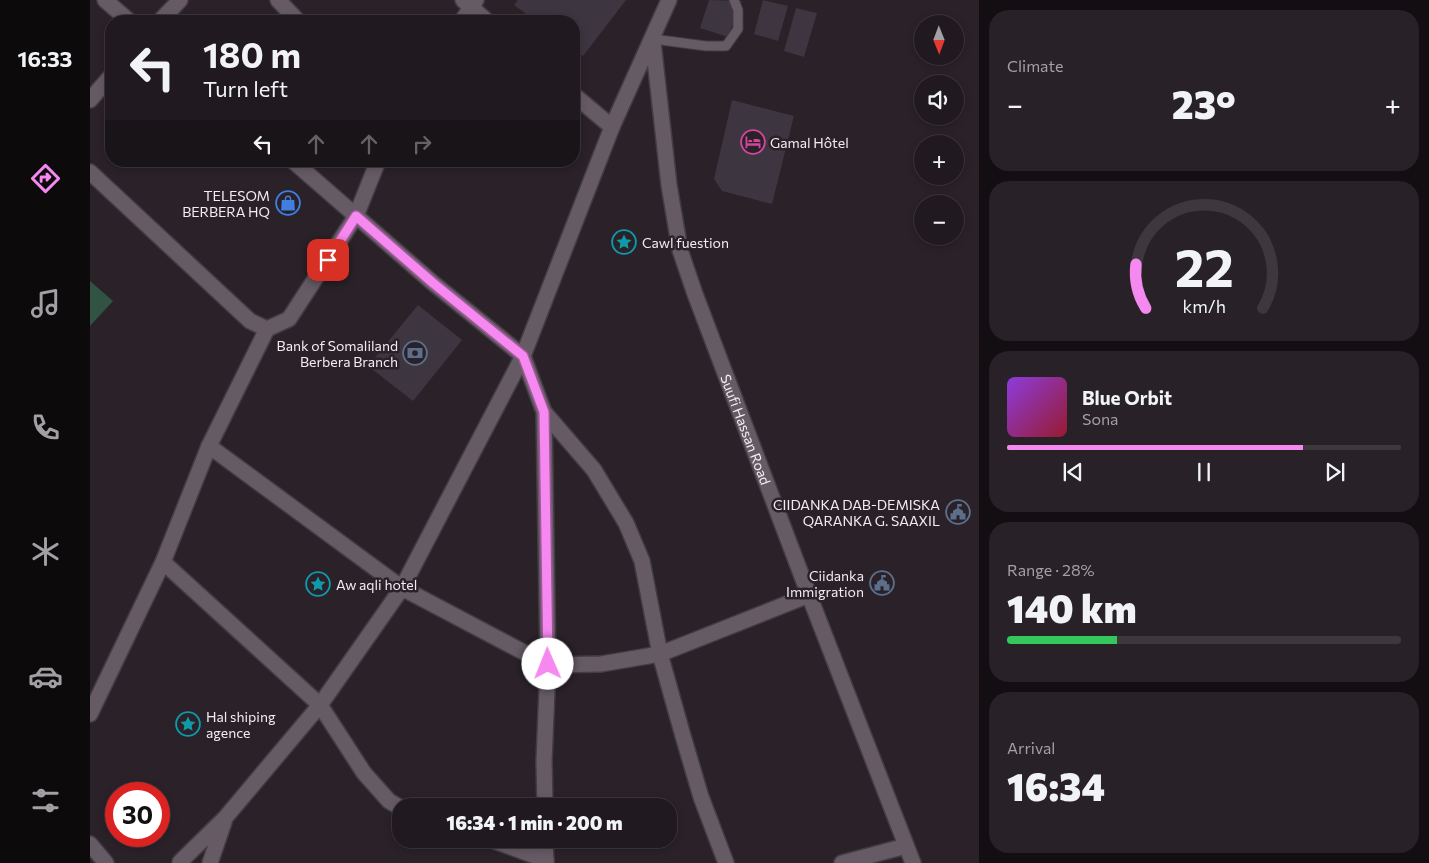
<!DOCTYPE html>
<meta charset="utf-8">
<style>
:root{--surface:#20191f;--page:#282228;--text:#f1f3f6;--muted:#a2a0a4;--line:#3d383d;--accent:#f589ef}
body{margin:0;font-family:Commissioner,sans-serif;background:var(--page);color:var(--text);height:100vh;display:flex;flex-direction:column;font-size:19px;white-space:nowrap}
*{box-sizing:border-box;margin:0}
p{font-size:16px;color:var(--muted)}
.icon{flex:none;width:28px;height:28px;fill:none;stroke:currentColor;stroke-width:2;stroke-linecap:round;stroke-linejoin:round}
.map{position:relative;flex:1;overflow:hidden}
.drawer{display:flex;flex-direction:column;gap:10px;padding:10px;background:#120e11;width:450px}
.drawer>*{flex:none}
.hud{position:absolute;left:15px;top:15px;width:475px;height:152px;border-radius:20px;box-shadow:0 2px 8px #0003,0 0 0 1px var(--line);background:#20191f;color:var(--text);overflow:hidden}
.needle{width:32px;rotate:179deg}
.buttons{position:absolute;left:824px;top:15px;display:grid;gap:10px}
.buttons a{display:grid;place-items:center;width:50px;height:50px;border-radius:50%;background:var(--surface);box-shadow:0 2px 8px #0003,0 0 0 1px var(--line);font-size:25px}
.speed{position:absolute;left:15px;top:782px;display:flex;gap:10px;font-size:25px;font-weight:700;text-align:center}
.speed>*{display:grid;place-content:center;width:65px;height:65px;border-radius:50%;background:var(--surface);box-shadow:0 2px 8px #0003,0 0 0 1px var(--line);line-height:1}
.speed .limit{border:8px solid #d22;background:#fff;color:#111}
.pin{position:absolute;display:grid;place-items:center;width:42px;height:42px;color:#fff;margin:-21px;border-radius:10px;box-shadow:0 2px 8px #0006}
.me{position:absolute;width:55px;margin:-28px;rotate:359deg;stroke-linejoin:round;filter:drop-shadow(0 0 4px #0008)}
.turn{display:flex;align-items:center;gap:18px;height:105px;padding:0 15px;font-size:22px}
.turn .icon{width:65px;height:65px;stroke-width:2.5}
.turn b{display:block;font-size:35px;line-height:42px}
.lanes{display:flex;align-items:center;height:48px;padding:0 15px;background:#0003;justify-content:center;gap:25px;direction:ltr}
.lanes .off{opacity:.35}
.big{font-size:38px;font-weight:800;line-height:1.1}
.drawer .tile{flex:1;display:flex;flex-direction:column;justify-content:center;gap:8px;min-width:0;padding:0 18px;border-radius:20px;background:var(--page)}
.drawer .dial{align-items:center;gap:0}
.dial svg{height:130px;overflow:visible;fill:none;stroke:var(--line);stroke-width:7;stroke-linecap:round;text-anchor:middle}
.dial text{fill:var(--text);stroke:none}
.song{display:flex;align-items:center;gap:15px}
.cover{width:60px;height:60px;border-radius:8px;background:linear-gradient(135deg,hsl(270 70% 55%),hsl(350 70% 35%))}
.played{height:5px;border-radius:2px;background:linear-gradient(90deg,var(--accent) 75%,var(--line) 75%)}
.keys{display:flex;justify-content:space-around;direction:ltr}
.heat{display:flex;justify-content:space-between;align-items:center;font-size:28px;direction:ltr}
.charge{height:8px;border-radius:4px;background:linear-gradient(90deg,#34c759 28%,var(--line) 0)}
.trip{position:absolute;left:302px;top:798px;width:285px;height:50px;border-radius:20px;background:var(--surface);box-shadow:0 2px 8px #0003,0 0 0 1px var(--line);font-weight:800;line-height:50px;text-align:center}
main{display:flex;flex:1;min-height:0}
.tab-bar{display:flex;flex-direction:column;width:90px;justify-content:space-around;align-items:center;background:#0d0a0c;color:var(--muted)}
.tab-bar .icon{width:35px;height:35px}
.tab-bar .current{color:var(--accent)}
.tab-bar b{font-size:22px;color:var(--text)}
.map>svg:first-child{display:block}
.green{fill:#305343}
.building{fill:#3d353f}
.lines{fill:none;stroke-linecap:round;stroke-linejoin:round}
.service-casing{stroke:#433c43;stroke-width:11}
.minor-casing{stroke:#433c43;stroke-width:18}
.tertiary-casing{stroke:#433c43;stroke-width:18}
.service{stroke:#665b65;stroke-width:9}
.minor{stroke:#665b65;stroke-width:15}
.tertiary{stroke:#665b65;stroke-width:15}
.route-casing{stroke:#9f599b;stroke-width:12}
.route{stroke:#f589ef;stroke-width:9}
.labels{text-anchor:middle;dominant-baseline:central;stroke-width:5;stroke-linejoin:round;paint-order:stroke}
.poi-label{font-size:14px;fill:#f2ecf1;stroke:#2a2129;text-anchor:start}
.street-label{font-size:14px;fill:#f2ecf1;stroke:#2a2129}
</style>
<main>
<nav class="tab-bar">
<b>16:33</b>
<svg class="icon current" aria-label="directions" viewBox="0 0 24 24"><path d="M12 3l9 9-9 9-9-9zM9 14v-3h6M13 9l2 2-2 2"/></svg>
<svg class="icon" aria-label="music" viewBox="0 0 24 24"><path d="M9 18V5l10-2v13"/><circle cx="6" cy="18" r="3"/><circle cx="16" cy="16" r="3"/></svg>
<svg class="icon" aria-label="phone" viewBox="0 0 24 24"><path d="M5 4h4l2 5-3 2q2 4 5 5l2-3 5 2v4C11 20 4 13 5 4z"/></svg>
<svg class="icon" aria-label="climate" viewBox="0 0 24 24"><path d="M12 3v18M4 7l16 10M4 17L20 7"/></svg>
<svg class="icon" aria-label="car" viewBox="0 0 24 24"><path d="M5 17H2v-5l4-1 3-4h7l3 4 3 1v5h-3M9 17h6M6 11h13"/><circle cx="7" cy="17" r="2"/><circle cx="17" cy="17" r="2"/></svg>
<svg class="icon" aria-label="filters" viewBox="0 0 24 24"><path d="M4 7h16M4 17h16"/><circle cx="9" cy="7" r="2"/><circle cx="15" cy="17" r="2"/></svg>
</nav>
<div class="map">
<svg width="889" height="863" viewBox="0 0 889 863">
<rect width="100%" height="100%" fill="#2a2129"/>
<polygon class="green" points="0,281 23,301 0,326"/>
<g class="building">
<polygon points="428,0 536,0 493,56 484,49 484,21 446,21 424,5"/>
<polygon points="619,0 652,1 638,37 610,28"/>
<polygon points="673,0 698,6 688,41 664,34"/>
<polygon points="706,8 727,13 714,57 694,51"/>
<polygon points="642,100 704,116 682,204 632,191 624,179"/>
<polygon points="328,305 372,340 323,401 278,366"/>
</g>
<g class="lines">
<g class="service-casing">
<polyline id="service" points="563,39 616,46 636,46 648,29 648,10 644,0"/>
</g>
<g class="minor-casing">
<g id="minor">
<polyline points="15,0 39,21"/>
<polyline points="188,0 208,21"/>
<polyline points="373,0 397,21"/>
<polyline points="70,21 90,0"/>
<polyline points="372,21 386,0"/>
<polyline points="484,95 522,127"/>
<polyline points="0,100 21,76"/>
<polyline points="203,161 343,283 433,356 454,412 458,665 454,761 455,806"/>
<polyline points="0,172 160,321 177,329"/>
<polyline points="454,412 504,470 536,523 552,561 570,654 593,736 611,797 636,863"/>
<polyline points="119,446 312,588 458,665 511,664 570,654 719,595"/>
<polyline points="73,562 230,705 274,773 299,801 311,808"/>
<polyline points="0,714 73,562 119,446 177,329 199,319 266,216 288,161"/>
<polyline points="399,839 456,860"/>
<polyline points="455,839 456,863"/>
<polyline points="0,844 16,863"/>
<polyline points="752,863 816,846"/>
</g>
</g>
<g class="tertiary-casing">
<g id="tertiary">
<path id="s1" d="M563,42L579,185L590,250L605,294L719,595L823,863"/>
<polyline points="90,862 135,818 230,705 312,588 433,356 522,127 579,0"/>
<polyline points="120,863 134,822"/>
</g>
</g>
<use href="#service" class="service"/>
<use href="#minor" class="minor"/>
<use href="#tertiary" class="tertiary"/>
</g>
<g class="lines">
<g class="route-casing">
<polyline id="route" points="238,260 266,216 343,283 433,356 454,412 458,664"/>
</g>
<use href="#route" class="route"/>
</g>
<defs>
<g id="hotel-ring" transform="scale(1.25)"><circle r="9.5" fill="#2a2129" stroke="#d1479c" stroke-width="1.5"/><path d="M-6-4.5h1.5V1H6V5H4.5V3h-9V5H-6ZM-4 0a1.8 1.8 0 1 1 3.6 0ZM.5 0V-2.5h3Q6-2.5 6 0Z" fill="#d1479c"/></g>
<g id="shop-ring" transform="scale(1.25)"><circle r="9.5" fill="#2a2129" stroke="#3f7fe0" stroke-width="1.5"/><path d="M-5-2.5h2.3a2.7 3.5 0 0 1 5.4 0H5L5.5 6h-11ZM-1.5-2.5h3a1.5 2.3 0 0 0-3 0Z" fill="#3f7fe0"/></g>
<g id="sight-ring" transform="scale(1.25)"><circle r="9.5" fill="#2a2129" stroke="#0f9aa8" stroke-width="1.5"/><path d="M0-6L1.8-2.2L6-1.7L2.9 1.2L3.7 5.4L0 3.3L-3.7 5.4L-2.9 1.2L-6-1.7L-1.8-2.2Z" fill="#0f9aa8"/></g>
<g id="bank-ring" transform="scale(1.25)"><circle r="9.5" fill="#2a2129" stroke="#5c6f8a" stroke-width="1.5"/><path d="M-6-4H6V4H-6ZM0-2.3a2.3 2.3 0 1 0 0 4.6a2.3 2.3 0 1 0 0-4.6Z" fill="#5c6f8a"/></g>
<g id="civic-ring" transform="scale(1.25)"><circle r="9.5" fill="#2a2129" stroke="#5c6f8a" stroke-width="1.5"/><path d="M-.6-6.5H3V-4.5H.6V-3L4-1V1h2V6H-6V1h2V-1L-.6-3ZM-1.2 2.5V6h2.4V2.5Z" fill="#5c6f8a"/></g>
</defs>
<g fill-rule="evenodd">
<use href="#hotel-ring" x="663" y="142"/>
<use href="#shop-ring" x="198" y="203"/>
<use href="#sight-ring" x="534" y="242"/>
<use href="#bank-ring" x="325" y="353"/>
<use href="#civic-ring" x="868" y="512"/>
<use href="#civic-ring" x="792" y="583"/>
<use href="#sight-ring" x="228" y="584"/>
<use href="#sight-ring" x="98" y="724"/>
</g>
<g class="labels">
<g class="poi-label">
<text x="680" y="142">Gamal Hôtel</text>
<text x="180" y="195" text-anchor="end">TELESOM<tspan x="180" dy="16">BERBERA HQ</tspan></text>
<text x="552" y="242">Cawl fuestion</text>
<text x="308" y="345" text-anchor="end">Bank of Somaliland<tspan x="308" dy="16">Berbera Branch</tspan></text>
<text x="850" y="504" text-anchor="end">CIIDANKA DAB-DEMISKA<tspan x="850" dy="16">QARANKA G. SAAXIL</tspan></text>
<text x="774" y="575" text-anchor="end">Ciidanka<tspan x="774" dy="16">Immigration</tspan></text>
<text x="246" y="584">Aw aqli hotel</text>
<text x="116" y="716">Hal shiping<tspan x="116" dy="16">agence</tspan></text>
</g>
<g class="street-label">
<text stroke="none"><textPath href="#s1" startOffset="401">Suufi Hassan Road</textPath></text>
</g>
</g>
</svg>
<div class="buttons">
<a><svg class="needle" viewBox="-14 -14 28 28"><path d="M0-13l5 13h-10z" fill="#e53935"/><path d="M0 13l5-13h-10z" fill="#a2a0a4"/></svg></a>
<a><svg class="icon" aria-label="sound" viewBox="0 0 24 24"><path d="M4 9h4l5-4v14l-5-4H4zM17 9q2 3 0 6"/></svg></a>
<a>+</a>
<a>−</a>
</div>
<div class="speed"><div class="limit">30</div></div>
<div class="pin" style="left:238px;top:260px;background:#d93025"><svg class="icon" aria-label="arrive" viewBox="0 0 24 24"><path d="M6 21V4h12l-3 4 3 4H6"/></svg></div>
<svg class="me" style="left:458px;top:664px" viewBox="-20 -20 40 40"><circle r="19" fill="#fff"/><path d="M0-13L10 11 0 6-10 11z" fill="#f589ef"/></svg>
<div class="trip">16:34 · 1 min · 200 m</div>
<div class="hud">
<div class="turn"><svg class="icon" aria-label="left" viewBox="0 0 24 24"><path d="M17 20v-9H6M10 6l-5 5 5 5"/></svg><div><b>180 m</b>Turn left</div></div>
<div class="lanes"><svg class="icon" aria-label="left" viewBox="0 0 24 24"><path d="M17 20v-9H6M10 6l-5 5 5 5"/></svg><svg class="icon off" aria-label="ahead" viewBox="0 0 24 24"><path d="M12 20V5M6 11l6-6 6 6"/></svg><svg class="icon off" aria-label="ahead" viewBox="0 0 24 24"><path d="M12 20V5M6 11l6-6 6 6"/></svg><svg class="icon off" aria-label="right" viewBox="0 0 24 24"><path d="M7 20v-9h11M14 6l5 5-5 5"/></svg></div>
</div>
</div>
<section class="drawer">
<div class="tile"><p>Climate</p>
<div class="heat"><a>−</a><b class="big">23°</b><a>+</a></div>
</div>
<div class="tile dial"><svg viewBox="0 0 100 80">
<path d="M14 69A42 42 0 1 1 86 69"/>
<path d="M14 69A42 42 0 0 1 8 42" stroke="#f589ef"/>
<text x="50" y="56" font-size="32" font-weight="700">22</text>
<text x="50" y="72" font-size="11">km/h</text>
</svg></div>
<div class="tile">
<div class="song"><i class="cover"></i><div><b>Blue Orbit</b><p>Sona</p></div></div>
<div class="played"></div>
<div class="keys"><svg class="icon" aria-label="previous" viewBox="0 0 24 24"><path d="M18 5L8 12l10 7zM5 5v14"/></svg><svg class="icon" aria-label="pause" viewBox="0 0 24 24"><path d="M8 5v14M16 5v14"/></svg><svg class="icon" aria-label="next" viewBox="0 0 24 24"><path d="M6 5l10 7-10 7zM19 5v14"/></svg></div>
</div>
<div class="tile"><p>Range · 28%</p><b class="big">140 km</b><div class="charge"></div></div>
<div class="tile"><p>Arrival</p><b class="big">16:34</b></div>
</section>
</main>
